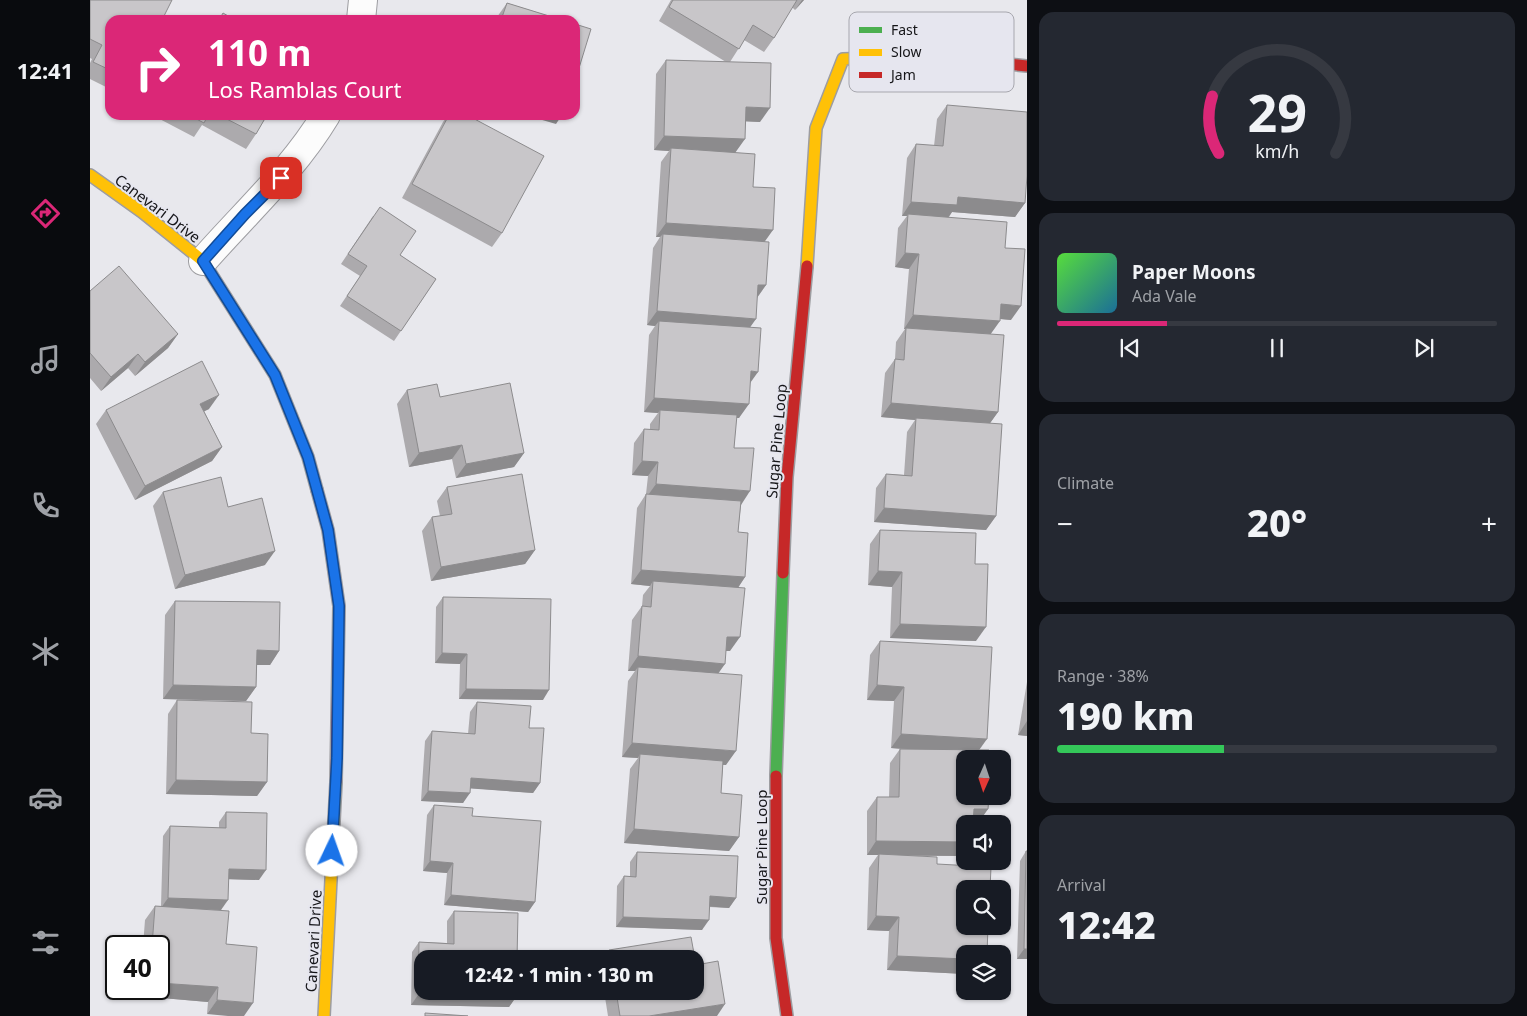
<!DOCTYPE html>
<meta charset="utf-8">
<style>
:root{--surface:#171b24;--page:#242831;--text:#f1f3f6;--muted:#9ea1a6;--line:#363941;--accent:#db2777}
body{margin:0;font-family:"Noto Sans",sans-serif;background:var(--page);color:var(--text);height:100vh;display:flex;flex-direction:column;font-size:19px;white-space:nowrap}
*{box-sizing:border-box;margin:0}
p{font-size:16px;color:var(--muted)}
.icon{flex:none;width:28px;height:28px;fill:none;stroke:currentColor;stroke-width:2;stroke-linecap:round;stroke-linejoin:round}
.map{position:relative;flex:1;overflow:hidden}
.details{display:flex;flex-direction:column;gap:12px;padding:12px;background:#0d0f14;width:500px}
.details>*{flex:none}
.hud{position:absolute;left:15px;top:15px;width:475px;height:105px;border-radius:15px;box-shadow:0 1px 4px #0004;background:#db2777;color:#fff;overflow:hidden}
.needle{width:32px;rotate:183deg}
.fabs{position:absolute;left:866px;top:750px;display:grid;gap:10px}
.fabs a{display:grid;place-items:center;width:55px;height:55px;border-radius:10px;background:var(--surface);box-shadow:0 1px 4px #0004;font-size:25px}
.speed{position:absolute;left:15px;top:935px;display:flex;gap:10px;font-size:25px;font-weight:700;text-align:center}
.speed>*{display:grid;place-content:center;width:65px;height:65px;border-radius:50%;background:var(--surface);box-shadow:0 1px 4px #0004;line-height:1}
.speed .limit{border:2px solid #111;border-radius:8px;background:#fff;color:#111}
.pin{position:absolute;display:grid;place-items:center;width:42px;height:42px;color:#fff;margin:-21px;border-radius:10px;box-shadow:0 2px 8px #0006}
.me{position:absolute;width:55px;margin:-28px;rotate:3deg;stroke-linejoin:round;filter:drop-shadow(0 0 4px #0008)}
.turn{display:flex;align-items:center;gap:18px;height:105px;padding:0 20px;font-size:22px}
.turn .icon{width:65px;height:65px;stroke-width:2.5}
.turn b{display:block;font-size:35px;line-height:42px}
.big{font-size:38px;font-weight:800;line-height:1.1}
.details .widget{flex:1;display:flex;flex-direction:column;justify-content:center;gap:8px;min-width:0;padding:0 18px;border-radius:15px;background:var(--page)}
.details .dial{align-items:center;gap:0}
.dial svg{height:130px;overflow:visible;fill:none;stroke:var(--line);stroke-width:7;stroke-linecap:round;text-anchor:middle}
.dial text{fill:var(--text);stroke:none}
.song{display:flex;align-items:center;gap:15px}
.cover{width:60px;height:60px;border-radius:8px;background:linear-gradient(135deg,hsl(110 70% 55%),hsl(200 70% 35%))}
.played{height:5px;border-radius:2px;background:linear-gradient(90deg,var(--accent) 25%,var(--line) 25%)}
.keys{display:flex;justify-content:space-around;direction:ltr}
.heat{display:flex;justify-content:space-between;align-items:center;font-size:28px;direction:ltr}
.charge{height:8px;border-radius:4px;background:linear-gradient(90deg,#34c759 38%,var(--line) 0)}
.trip{position:absolute;left:324px;top:950px;width:290px;height:50px;border-radius:15px;background:var(--surface);box-shadow:0 1px 4px #0004;font-weight:800;line-height:50px;text-align:center}
main{display:flex;flex:1;min-height:0}
.menu{display:flex;flex-direction:column;width:90px;justify-content:space-around;align-items:center;background:#090b0e;color:var(--muted)}
.menu .icon{width:35px;height:35px}
.menu .selected{color:var(--accent)}
.menu b{font-size:22px;color:var(--text)}
.map>svg:first-child{display:block}
.lines{fill:none;stroke-linecap:round;stroke-linejoin:round}
.street-casing{stroke:#9d9da1;stroke-width:30}
.fast-casing{stroke:#9d9da1;stroke-width:14}
.slow-casing{stroke:#9d9da1;stroke-width:14}
.jam-casing{stroke:#9d9da1;stroke-width:14}
.street{stroke:#fcfcfc;stroke-width:28}
.fast{stroke:#4caf50;stroke-width:11}
.slow{stroke:#ffc107;stroke-width:11}
.jam{stroke:#c62828;stroke-width:11}
.wall{fill:#acaaad}
.shaded-wall{fill:#8c8b8d}
.building{fill:#c8c6c9;stroke:#8c8b8d}
.route-casing{stroke:#114b97;stroke-width:12}
.route{stroke:#1a73e8;stroke-width:9}
.labels{text-anchor:middle;dominant-baseline:central;stroke-width:4;stroke-linejoin:round;paint-order:stroke}
.street-label{font-size:15px;fill:#151518;stroke:#e6e6ef}
.key{fill:#e6e6ef;stroke:#a7a7ae;stroke-width:1}
.key-label{font-size:14px;fill:#151518}
</style>
<main>
<nav class="menu">
<b>12:41</b>
<svg class="icon selected" aria-label="directions" viewBox="0 0 24 24"><path d="M12 3l9 9-9 9-9-9zM9 14v-3h6M13 9l2 2-2 2"/></svg>
<svg class="icon" aria-label="music" viewBox="0 0 24 24"><path d="M9 18V5l10-2v13"/><circle cx="6" cy="18" r="3"/><circle cx="16" cy="16" r="3"/></svg>
<svg class="icon" aria-label="phone" viewBox="0 0 24 24"><path d="M5 4h4l2 5-3 2q2 4 5 5l2-3 5 2v4C11 20 4 13 5 4z"/></svg>
<svg class="icon" aria-label="climate" viewBox="0 0 24 24"><path d="M12 3v18M4 7l16 10M4 17L20 7"/></svg>
<svg class="icon" aria-label="car" viewBox="0 0 24 24"><path d="M5 17H2v-5l4-1 3-4h7l3 4 3 1v5h-3M9 17h6M6 11h13"/><circle cx="7" cy="17" r="2"/><circle cx="17" cy="17" r="2"/></svg>
<svg class="icon" aria-label="filters" viewBox="0 0 24 24"><path d="M4 7h16M4 17h16"/><circle cx="9" cy="7" r="2"/><circle cx="15" cy="17" r="2"/></svg>
</nav>
<div class="map">
<svg width="937" height="1016" viewBox="0 0 937 1016">
<rect width="100%" height="100%" fill="#e8e8ed"/>
<g class="lines">
<g class="street-casing">
<g id="street">
<polyline points="271,20 273,0"/>
<path d="M113,261C155,213 203,170 236,115"/>
</g>
</g>
<g class="fast-casing">
<polyline id="fast" points="686,776 693,573"/>
</g>
<g class="slow-casing">
<g id="slow">
<polyline points="0,175 52,212 113,261 185,375 218,457 227,490"/>
<polyline points="717,266 726,128 753,59 839,56"/>
<polyline points="234,1016 246,782"/>
</g>
</g>
<g class="jam-casing">
<g id="jam">
<polyline points="839,56 937,66"/>
<polyline points="227,490 238,530 249,606 246,782"/>
<polyline points="693,573 697,477 717,266"/>
<polyline points="686,776 686,938 697,1016"/>
</g>
</g>
<use href="#street" class="street"/>
<use href="#fast" class="fast"/>
<use href="#slow" class="slow"/>
<use href="#jam" class="jam"/>
</g>
<g class="wall">
<polygon points="0,0 20,20 20,89 0,79 0,63 2,59 0,58"/>
<polygon points="581,0 714,0 705,10 702,7 684,38 674,52 654,40 640,62 670,122 655,121 645,152 663,187 674,242 676,285 667,298 660,327 660,383 649,418 646,418 644,448 651,505 648,532 655,577 648,588 640,651 636,651 628,673 636,765 633,765 631,793 649,837 639,851 534,843 540,769 548,758 532,757 538,681 545,671 538,671 542,620 552,606 553,595 560,586 541,584 547,508 556,494 558,476 542,475 544,443 554,429 560,429 560,424 568,413 554,412 559,335 565,326 557,325 563,248 570,237 566,237 571,162 579,151 564,150 566,74 576,60 636,62 569,21"/>
<polygon points="417,3 472,20 406,20 407,17"/>
<polygon points="857,105 935,203 925,217 862,212 859,217 915,248 921,320 910,319 900,334 908,412 900,423 906,516 896,530 784,522 786,488 796,474 814,475 817,432 825,420 791,417 795,373 805,359 806,342 815,329 814,329 819,269 805,267 808,228 817,216 812,216 817,158 826,144 844,146 847,119"/>
<polygon points="62,115 177,115 166,134 156,149 112,125 104,137"/>
<polygon points="358,115 377,115 412,233 402,247 312,198 353,122"/>
<polygon points="283,216 310,255 346,279 304,341 250,306 270,276 251,264"/>
<polygon points="0,291 88,334 78,348 45,376 38,368 11,391 0,378"/>
<polygon points="317,390 350,397 434,453 424,467 366,478 362,459 319,467 307,404"/>
<polygon points="119,409 114,411 132,447 122,461 45,500 6,424 16,410"/>
<polygon points="357,487 445,550 435,564 341,581 332,531 342,517 350,516 347,501"/>
<polygon points="73,492 138,507 175,565 85,589 63,506"/>
<polygon points="790,530 885,564 886,641 800,638 802,587 778,585 780,544"/>
<polygon points="353,597 453,700 369,699 370,664 345,663 346,607"/>
<polygon points="85,601 189,651 180,665 167,665 166,687 156,701 73,699 75,615"/>
<polygon points="790,641 889,750 898,809 888,823 875,824 873,856 827,856 847,864 875,954 875,974 797,970 799,931 777,930 779,868 788,855 777,855 777,811 787,797 799,797 800,763 810,749 801,748 804,701 777,700 780,655"/>
<polygon points="937,682 937,736 928,735"/>
<polygon points="87,700 161,733 177,782 167,796 76,794 78,714"/>
<polygon points="387,702 439,728 450,783 443,793 381,788 373,803 331,801 335,741 342,731 378,734 380,712"/>
<polygon points="344,805 382,816 445,902 438,912 354,905 357,873 333,871 337,815"/>
<polygon points="136,812 169,880 138,879 131,910 120,910 136,944 167,947 117,1014 118,1002 49,996 50,989 69,989 69,946 53,946 55,920 65,906 71,906 73,836 80,826 129,828 129,822"/>
<polygon points="936,851 937,959 927,959 930,861"/>
<polygon points="547,852 646,898 639,908 619,907 612,930 526,927 527,886 534,876 540,876 540,862"/>
<polygon points="364,911 426,997 419,1007 321,1005 322,952 329,942 357,943 357,921"/>
<polygon points="519,950 605,959 513,959"/>
<polygon points="606,965 627,1016 518,1016 514,991 605,991"/>
</g>
<g class="shaded-wall">
<polygon points="712,0 714,0 705,10"/>
<polygon points="656,107 680,108 670,122 646,121"/>
<polygon points="435,115 472,115 466,124"/>
<polygon points="574,136 655,139 645,153 581,148 579,151 564,150"/>
<polygon points="868,197 935,203 925,217 862,212 857,219 818,214 817,216 812,216 821,202"/>
<polygon points="576,223 683,230 673,244 573,234 570,237 566,237"/>
<polygon points="815,253 829,254 819,269 805,267"/>
<polygon points="668,285 676,285 666,299"/>
<polygon points="911,304 931,306 921,320 901,318"/>
<polygon points="567,311 666,319 656,333 569,321 565,326 557,325"/>
<polygon points="823,315 910,321 900,335 816,328 815,329 814,329"/>
<polygon points="88,334 78,348 45,376 55,362"/>
<polygon points="48,354 38,368 11,391 21,377"/>
<polygon points="661,371 668,372 658,386"/>
<polygon points="129,395 119,409 101,418 110,404"/>
<polygon points="564,398 659,404 649,418 570,413 570,410 568,413 554,412"/>
<polygon points="801,403 908,412 898,426 826,418 825,420 791,417"/>
<polygon points="372,445 362,459 319,467 329,453"/>
<polygon points="132,447 122,461 45,500 55,486"/>
<polygon points="434,453 424,467 366,478 376,464"/>
<polygon points="552,461 568,462 558,476 542,475"/>
<polygon points="566,484 660,491 651,505 556,498"/>
<polygon points="794,508 906,516 896,530 784,522"/>
<polygon points="445,550 435,564 341,581 351,567"/>
<polygon points="185,551 175,565 85,589 95,575"/>
<polygon points="551,570 655,577 645,592 563,581 560,586 541,584"/>
<polygon points="788,571 812,572 802,587 778,585"/>
<polygon points="810,624 896,627 886,641 800,638"/>
<polygon points="637,637 650,637 640,651 627,651"/>
<polygon points="167,650 189,651 180,665 157,665"/>
<polygon points="352,653 377,654 370,664 345,663"/>
<polygon points="548,656 635,664 625,678 548,667 545,671 538,671"/>
<polygon points="83,685 166,687 156,701 73,699"/>
<polygon points="787,685 814,687 804,701 777,700"/>
<polygon points="376,689 459,690 453,700 369,699"/>
<polygon points="937,721 937,736 928,735"/>
<polygon points="811,734 897,739 887,753 801,748"/>
<polygon points="542,743 646,751 636,765 550,758 550,754 548,758 532,757"/>
<polygon points="381,778 450,783 443,793 374,788"/>
<polygon points="86,780 177,782 167,796 76,794"/>
<polygon points="338,791 380,793 373,803 331,801"/>
<polygon points="884,809 898,809 888,823 874,823"/>
<polygon points="544,829 649,837 639,851 534,843"/>
<polygon points="786,841 875,842 875,854 873,856 789,855 789,854 788,855 777,855"/>
<polygon points="340,861 363,863 357,873 333,871"/>
<polygon points="139,869 176,870 169,880 132,879"/>
<polygon points="361,895 445,902 438,912 354,905"/>
<polygon points="620,896 646,898 639,908 613,906"/>
<polygon points="78,898 138,900 131,910 71,908"/>
<polygon points="786,916 809,917 799,931 777,930"/>
<polygon points="533,917 619,920 612,930 526,927"/>
<polygon points="934,949 937,949 937,959 927,959"/>
<polygon points="807,956 875,959 875,974 797,970"/>
<polygon points="69,983 128,987 118,1002 49,996 55,989 69,989"/>
<polygon points="328,995 426,997 419,1007 321,1005"/>
<polygon points="127,1000 163,1003 154,1016 138,1016 117,1014"/>
<polygon points="635,1004 627,1016 559,1016"/>
</g>
<g class="building">
<polygon points="0,0 82,0 72,20 20,20 20,70 3,62 12,45 0,39"/>
<polygon points="583,0 707,0 684,38 663,25 649,49 579,7"/>
<polygon points="417,3 472,20 411,20"/>
<polygon points="133,13 145,20 129,20"/>
<polygon points="485,24 501,29 485,81"/>
<polygon points="576,60 681,63 680,108 656,107 655,139 574,136"/>
<polygon points="857,105 937,112 937,176 935,203 868,197 867,205 821,202 826,144 853,146"/>
<polygon points="99,115 118,115 114,123"/>
<polygon points="129,115 177,115 166,134"/>
<polygon points="359,115 377,115 454,156 412,233 322,184"/>
<polygon points="581,148 665,154 663,187 685,188 683,230 576,223"/>
<polygon points="290,207 326,231 310,255 346,279 311,331 257,296 277,266 258,254"/>
<polygon points="818,214 917,222 915,248 935,249 931,306 911,304 910,321 823,315 829,254 815,253"/>
<polygon points="573,234 679,242 676,285 668,285 666,319 567,311"/>
<polygon points="29,266 88,334 55,362 48,354 21,377 0,353 0,291"/>
<polygon points="569,321 671,328 668,372 661,371 659,404 564,398"/>
<polygon points="816,328 914,335 908,412 801,403 805,359 814,360"/>
<polygon points="112,361 129,395 110,404 132,447 55,486 16,410"/>
<polygon points="420,383 434,453 376,464 372,445 329,453 317,390 347,384 350,397"/>
<polygon points="570,410 647,415 644,448 664,448 660,491 566,484 568,462 552,461 554,429 569,430"/>
<polygon points="826,418 912,424 906,516 794,508 796,474 822,476"/>
<polygon points="432,474 445,550 351,567 342,517 362,514 357,487"/>
<polygon points="131,477 138,507 172,498 185,551 95,575 73,492"/>
<polygon points="556,494 651,501 648,532 658,533 655,577 551,570"/>
<polygon points="790,530 886,533 885,564 898,564 896,627 810,624 812,572 788,571"/>
<polygon points="563,581 655,588 650,637 637,637 635,664 548,656 552,606 561,607"/>
<polygon points="353,597 461,599 459,690 376,689 377,654 352,653"/>
<polygon points="85,601 190,602 189,651 167,650 166,687 83,685"/>
<polygon points="790,641 902,647 897,739 811,734 814,687 787,685"/>
<polygon points="548,667 652,675 646,751 542,743"/>
<polygon points="87,700 162,702 161,733 178,734 177,782 86,780"/>
<polygon points="387,702 441,706 439,728 454,728 450,783 381,778 380,793 338,791 342,731 385,734"/>
<polygon points="810,749 899,750 899,759 875,759 875,796 899,796 898,809 884,809 883,824 875,824 875,842 786,841 787,797 809,797"/>
<polygon points="550,754 633,761 631,793 652,795 649,837 544,829"/>
<polygon points="344,805 383,808 382,816 451,821 445,902 361,895 363,863 340,861"/>
<polygon points="136,812 177,813 176,870 139,869 138,900 78,898 80,826 136,828"/>
<polygon points="936,851 937,851 937,949 934,949"/>
<polygon points="547,852 648,856 646,898 620,896 619,920 533,917 534,876 546,877"/>
<polygon points="789,854 847,857 847,864 901,867 900,889 875,889 875,926 898,926 897,954 875,954 875,959 807,956 809,917 786,916"/>
<polygon points="65,906 139,911 136,944 167,947 163,1003 127,1000 128,987 69,983 69,946 62,946"/>
<polygon points="364,911 428,913 427,959 332,959 332,991 426,991 426,997 328,995 329,942 364,944"/>
<polygon points="601,937 605,959 521,959 519,950"/>
<polygon points="605,961 606,965 628,961 635,1004 559,1016 530,1016 526,991 605,991"/>
<polygon points="335,1013 378,1016 335,1016"/>
</g>
<g class="lines">
<g class="route-casing">
<polyline id="route" points="191,178 155,214 113,261 185,375 218,457 238,530 249,606 247,758 242,851"/>
</g>
<use href="#route" class="route"/>
</g>
<g class="labels">
<g class="street-label">
<text transform="translate(68 208) rotate(37)">Canevari Drive</text>
<text transform="translate(686 441) rotate(-85)">Sugar Pine Loop</text>
<text transform="translate(671 847) rotate(-90)">Sugar Pine Loop</text>
<text transform="translate(223 941) rotate(-87)">Canevari Drive</text>
</g>
</g>
<rect x="759" y="12" width="165" height="80" rx="8" class="key"/>
<rect x="769" y="27" width="23" height="6" fill="#4caf50"/>
<rect x="769" y="49" width="23" height="7" fill="#ffc107"/>
<rect x="769" y="72" width="23" height="6" fill="#c62828"/>
<g class="key-label">
<text x="801" y="35">Fast</text>
<text x="801" y="57">Slow</text>
<text x="801" y="80">Jam</text>
</g>
</svg>
<div class="fabs">
<a><svg class="needle" viewBox="-14 -14 28 28"><path d="M0-13l5 13h-10z" fill="#e53935"/><path d="M0 13l5-13h-10z" fill="#9ea1a6"/></svg></a>
<a><svg class="icon" aria-label="sound" viewBox="0 0 24 24"><path d="M4 9h4l5-4v14l-5-4H4zM17 9q2 3 0 6"/></svg></a>
<a><svg class="icon" aria-label="search" viewBox="0 0 24 24"><circle cx="10" cy="10" r="6"/><path d="M15 15l6 6"/></svg></a>
<a><svg class="icon" aria-label="layers" viewBox="0 0 24 24"><path d="M12 4l9 5-9 5-9-5zM3 14l9 5 9-5"/></svg></a>
</div>
<div class="speed"><div class="limit">40</div></div>
<div class="pin" style="left:191px;top:178px;background:#d93025"><svg class="icon" aria-label="arrive" viewBox="0 0 24 24"><path d="M6 21V4h12l-3 4 3 4H6"/></svg></div>
<svg class="me" style="left:242px;top:851px" viewBox="-20 -20 40 40"><circle r="19" fill="#fff"/><path d="M0-13L10 11 0 6-10 11z" fill="#1a73e8"/></svg>
<div class="trip">12:42 · 1 min · 130 m</div>
<div class="hud">
<div class="turn"><svg class="icon" aria-label="right" viewBox="0 0 24 24"><path d="M7 20v-9h11M14 6l5 5-5 5"/></svg><div><b>110 m</b>Los Ramblas Court</div></div>
</div>
</div>
<section class="details">
<div class="widget dial"><svg viewBox="0 0 100 80">
<path d="M14 69A42 42 0 1 1 86 69"/>
<path d="M14 69A42 42 0 0 1 10 34" stroke="#db2777"/>
<text x="50" y="56" font-size="32" font-weight="700">29</text>
<text x="50" y="72" font-size="11">km/h</text>
</svg></div>
<div class="widget">
<div class="song"><i class="cover"></i><div><b>Paper Moons</b><p>Ada Vale</p></div></div>
<div class="played"></div>
<div class="keys"><svg class="icon" aria-label="previous" viewBox="0 0 24 24"><path d="M18 5L8 12l10 7zM5 5v14"/></svg><svg class="icon" aria-label="pause" viewBox="0 0 24 24"><path d="M8 5v14M16 5v14"/></svg><svg class="icon" aria-label="next" viewBox="0 0 24 24"><path d="M6 5l10 7-10 7zM19 5v14"/></svg></div>
</div>
<div class="widget"><p>Climate</p>
<div class="heat"><a>−</a><b class="big">20°</b><a>+</a></div>
</div>
<div class="widget"><p>Range · 38%</p><b class="big">190 km</b><div class="charge"></div></div>
<div class="widget"><p>Arrival</p><b class="big">12:42</b></div>
</section>
</main>
